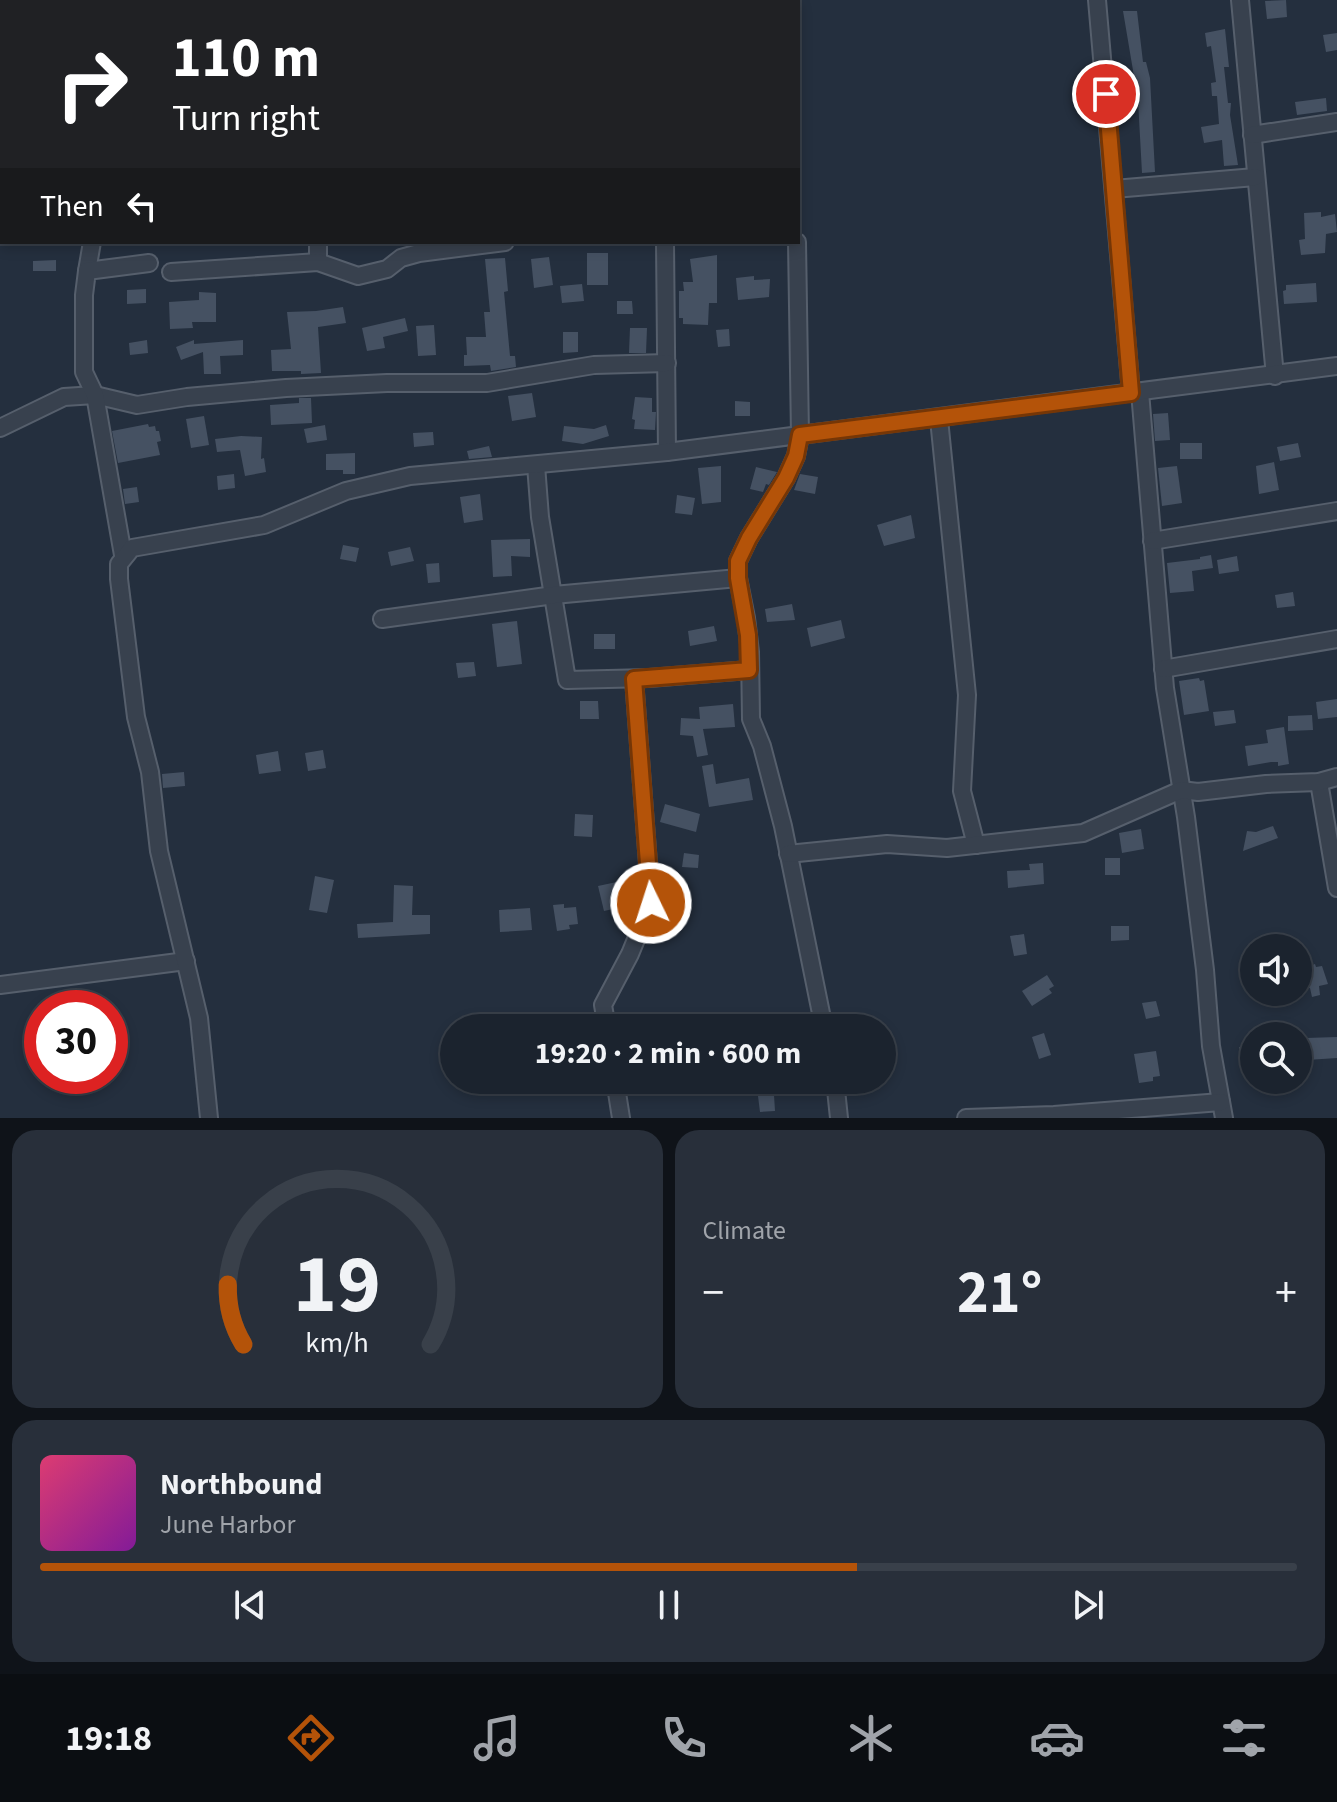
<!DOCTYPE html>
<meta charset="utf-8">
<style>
:root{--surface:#1b232e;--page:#282f3a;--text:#f1f3f6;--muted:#a0a4aa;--line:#39404a;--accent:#b45309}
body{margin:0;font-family:"Source Sans 3",sans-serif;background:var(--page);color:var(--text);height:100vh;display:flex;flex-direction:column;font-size:30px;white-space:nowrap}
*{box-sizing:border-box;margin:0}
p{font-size:26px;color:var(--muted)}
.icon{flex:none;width:44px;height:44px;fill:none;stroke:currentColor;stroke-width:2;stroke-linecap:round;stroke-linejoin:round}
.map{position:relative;height:1118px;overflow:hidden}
.side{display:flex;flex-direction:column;gap:12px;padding:12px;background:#0f1319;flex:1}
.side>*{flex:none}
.top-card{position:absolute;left:0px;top:0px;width:800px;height:244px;box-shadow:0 4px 12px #0003,0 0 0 2px var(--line);background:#202124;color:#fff;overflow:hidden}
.fabs{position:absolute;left:1240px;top:934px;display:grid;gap:16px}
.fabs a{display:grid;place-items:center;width:72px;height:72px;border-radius:50%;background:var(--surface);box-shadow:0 4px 12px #0003,0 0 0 2px var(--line);font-size:40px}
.speed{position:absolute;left:24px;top:990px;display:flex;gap:16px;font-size:40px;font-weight:700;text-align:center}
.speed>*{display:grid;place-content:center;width:104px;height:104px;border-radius:50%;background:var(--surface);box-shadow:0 4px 12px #0003,0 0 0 2px var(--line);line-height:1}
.speed .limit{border:12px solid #d22;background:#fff;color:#111}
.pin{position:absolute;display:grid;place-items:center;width:68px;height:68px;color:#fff;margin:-34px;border:4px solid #fff;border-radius:50%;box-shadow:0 2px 8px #0007}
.me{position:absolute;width:88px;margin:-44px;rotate:356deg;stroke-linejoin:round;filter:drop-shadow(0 0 6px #0008)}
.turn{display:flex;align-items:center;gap:28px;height:168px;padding:0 40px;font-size:36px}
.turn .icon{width:104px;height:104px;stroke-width:2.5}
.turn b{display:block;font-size:56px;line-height:68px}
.then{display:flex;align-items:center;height:76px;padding:0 40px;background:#0003;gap:16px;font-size:30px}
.big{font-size:60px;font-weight:700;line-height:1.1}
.side .widget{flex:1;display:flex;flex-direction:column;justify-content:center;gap:12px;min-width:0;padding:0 28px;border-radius:24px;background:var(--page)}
.side .dial{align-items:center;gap:0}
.dial svg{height:208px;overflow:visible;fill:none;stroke:var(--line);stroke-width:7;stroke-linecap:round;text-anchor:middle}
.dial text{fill:var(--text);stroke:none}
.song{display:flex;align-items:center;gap:24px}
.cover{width:96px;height:96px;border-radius:12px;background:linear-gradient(135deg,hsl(340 70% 55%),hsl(290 70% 35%))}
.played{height:8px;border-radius:4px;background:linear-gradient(90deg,var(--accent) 65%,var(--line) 65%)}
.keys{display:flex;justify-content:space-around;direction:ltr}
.heat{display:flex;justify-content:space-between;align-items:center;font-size:44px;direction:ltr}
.side .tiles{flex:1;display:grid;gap:12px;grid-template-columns:1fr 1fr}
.widget:last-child{grid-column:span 2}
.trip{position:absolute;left:440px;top:1014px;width:456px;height:80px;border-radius:40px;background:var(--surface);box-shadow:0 4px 12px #0003,0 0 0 2px var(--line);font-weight:700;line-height:80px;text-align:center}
.dock{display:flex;height:128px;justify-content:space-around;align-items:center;background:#0b0e12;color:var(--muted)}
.dock .icon{width:56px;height:56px}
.dock .on{color:var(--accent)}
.dock b{font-size:36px;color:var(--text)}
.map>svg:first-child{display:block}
.building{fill:#455162}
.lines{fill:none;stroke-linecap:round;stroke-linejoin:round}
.street-casing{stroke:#565f6c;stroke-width:20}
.street{stroke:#38414e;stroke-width:16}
.route-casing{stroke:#753606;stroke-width:20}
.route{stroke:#b45309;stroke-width:14}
</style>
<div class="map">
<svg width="1337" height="1118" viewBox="0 0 1337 1118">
<rect width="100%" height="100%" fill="#242f3e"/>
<g class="building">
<polygon points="1286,0 1287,17 1267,19 1265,1"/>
<polygon points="1123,11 1137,11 1143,62 1146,62 1150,78 1155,172 1142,173 1138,100"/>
<polygon points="1225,29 1229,67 1224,67 1228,103 1231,103 1230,115 1238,165 1224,166 1222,140 1204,143 1201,127 1219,124 1217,96 1212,96 1211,83 1216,82 1211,46 1207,47 1205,33"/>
<polygon points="1337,33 1337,50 1326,52 1323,35"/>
<polygon points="1326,98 1327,111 1297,115 1295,102"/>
<polygon points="1321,212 1321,217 1335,214 1337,232 1326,234 1325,253 1301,255 1299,240 1305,239 1304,213"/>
<rect x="587" y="253" width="21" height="32"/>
<polygon points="717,255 717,303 709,303 708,325 683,324 683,318 679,318 679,291 684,291 683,282 693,282 690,259"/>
<polygon points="549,257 553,285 534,288 531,259"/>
<polygon points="505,258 508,291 504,292 510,356 515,356 516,367 491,371 490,365 464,366 464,355 467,355 466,337 486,337 484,312 490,312 485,259"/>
<polygon points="56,260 56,271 33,271 33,261"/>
<polygon points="754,276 754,280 770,279 769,297 738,300 736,278"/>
<polygon points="1316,283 1317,302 1284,304 1283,291 1286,290 1286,285"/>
<polygon points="582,284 584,301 562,303 560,286"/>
<polygon points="146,289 146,303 127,304 127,290"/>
<polygon points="199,292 216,293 216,322 192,322 193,328 170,329 169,302 199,300"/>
<polygon points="617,301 632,301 633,314 617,314"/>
<polygon points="343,307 346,323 318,327 321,373 301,374 301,371 272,371 271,350 291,349 287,312 316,311"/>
<polygon points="405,318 408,331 383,337 385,348 367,351 362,328"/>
<polygon points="434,325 436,355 418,356 416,326"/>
<polygon points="630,328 647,328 646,353 629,353"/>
<polygon points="729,329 730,346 718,347 716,330"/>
<polygon points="563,332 578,332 578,352 563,353"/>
<polygon points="147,340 148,353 130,355 129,343"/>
<polygon points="194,340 194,344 243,340 243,355 220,356 221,374 204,374 203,352 181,360 176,347"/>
<polygon points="532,393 536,417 512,421 508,396"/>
<polygon points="635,397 652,398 652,412 656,412 655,430 634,429 635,420 632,419"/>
<polygon points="299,398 311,398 312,423 271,425 270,405 299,403"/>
<polygon points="735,401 750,402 750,416 735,416"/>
<polygon points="1168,413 1170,440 1155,441 1153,414"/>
<polygon points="204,416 209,445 191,448 186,419"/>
<polygon points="148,424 149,427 155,426 156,431 159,431 161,441 157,442 160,455 118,463 112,431"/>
<polygon points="325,425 327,440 307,443 304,429"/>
<polygon points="606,425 609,436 583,444 562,441 564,426 594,429"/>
<polygon points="433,432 434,445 414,447 413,433"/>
<polygon points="241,436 262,437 261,459 264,458 266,472 245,476 240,450 217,452 215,439"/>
<rect x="1180" y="443" width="22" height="16"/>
<polygon points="1298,443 1301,457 1280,461 1277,447"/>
<polygon points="489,446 492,457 469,459 467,451"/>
<polygon points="355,453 355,474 343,474 343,470 326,470 326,454"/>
<polygon points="1274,462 1279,490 1259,494 1256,466"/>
<polygon points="721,466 721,502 702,504 698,468"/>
<polygon points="1177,466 1182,503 1162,506 1158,468"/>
<polygon points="756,467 777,472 769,485 766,484 763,492 750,489"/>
<polygon points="234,474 235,488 218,490 217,476"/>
<polygon points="800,474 818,477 815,494 794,490"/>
<polygon points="137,487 139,502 125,504 123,489"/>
<polygon points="480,494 483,520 464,523 460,497"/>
<polygon points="677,495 695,498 692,515 675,513"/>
<polygon points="911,515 915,538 884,546 877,525"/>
<polygon points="530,539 530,557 511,556 512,576 493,577 491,540"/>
<polygon points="343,545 359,548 356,562 340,559"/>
<polygon points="410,547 414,561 391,566 388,552"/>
<polygon points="1211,555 1213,568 1192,571 1194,591 1170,593 1167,563 1200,559 1200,557"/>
<polygon points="1237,556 1239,571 1219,574 1217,560"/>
<polygon points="439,563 440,582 428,583 426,564"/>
<polygon points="1293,592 1295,606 1277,608 1275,595"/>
<polygon points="792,604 795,620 767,622 765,609"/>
<polygon points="841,620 845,638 811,647 807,628"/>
<polygon points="517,621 522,664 497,667 492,624"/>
<polygon points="714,626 717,641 690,646 688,631"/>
<rect x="594" y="634" width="21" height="15"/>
<polygon points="474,662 476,676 458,678 456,663"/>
<polygon points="1199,678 1200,681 1204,680 1209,711 1184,715 1179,681"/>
<polygon points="1337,699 1337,717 1318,719 1316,702"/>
<polygon points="580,701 598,701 599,719 580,719"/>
<polygon points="733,704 735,727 703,729 708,755 697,757 693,736 680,735 681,718 700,719 699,707"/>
<polygon points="1234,710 1236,723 1215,726 1213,712"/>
<polygon points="1312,715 1313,730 1288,731 1288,716"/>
<polygon points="1284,727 1289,764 1278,766 1278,762 1271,762 1248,766 1245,746 1268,743 1266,730"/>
<polygon points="323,750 326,768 308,771 305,753"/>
<polygon points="278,751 281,771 259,774 256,755"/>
<polygon points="713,764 716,784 749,778 753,800 709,807 702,766"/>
<polygon points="184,772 185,786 163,788 162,774"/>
<polygon points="665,804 700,814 696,832 660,822"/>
<polygon points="575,814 593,815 592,837 574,836"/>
<polygon points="1273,826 1278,838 1243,851 1247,831 1256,832"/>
<polygon points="1141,829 1144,849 1122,853 1119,833"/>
<polygon points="684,853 699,855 698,868 682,867"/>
<rect x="1105" y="858" width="15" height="17"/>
<polygon points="1043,863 1044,884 1008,888 1007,871 1030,870 1029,864"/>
<polygon points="315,876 334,880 327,913 309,910"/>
<polygon points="626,880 631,905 604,911 598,886"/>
<polygon points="394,885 413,886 412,915 430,915 430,934 358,938 357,924 393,922"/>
<polygon points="564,904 564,908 576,907 578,924 569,925 570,929 557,931 553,905"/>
<polygon points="530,908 532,930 500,932 499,910"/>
<polygon points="1111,926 1129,926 1129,940 1111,941"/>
<polygon points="1024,934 1027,954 1014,956 1010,936"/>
<polygon points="1315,964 1316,967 1322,966 1328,984 1319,986 1320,995 1312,997 1310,988 1298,990 1298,970"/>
<polygon points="1047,975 1054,986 1049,989 1052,993 1032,1006 1022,991"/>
<polygon points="1156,1001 1160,1016 1146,1019 1142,1003"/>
<polygon points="1044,1033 1051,1055 1039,1059 1032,1037"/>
<polygon points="1337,1037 1337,1058 1307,1060 1306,1038"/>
<polygon points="1254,1045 1254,1064 1241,1065 1239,1047"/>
<polygon points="1156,1051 1160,1076 1153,1077 1153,1081 1139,1083 1134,1054"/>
<polygon points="774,1095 775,1111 760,1112 758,1096"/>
</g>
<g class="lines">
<g class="street-casing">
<g id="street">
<polyline points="190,0 190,2"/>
<polyline points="336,0 336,2"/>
<polyline points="409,0 409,2"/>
<polyline points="662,0 662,2"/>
<polyline points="792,0 792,2"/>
<polyline points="1097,0 1131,393"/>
<polyline points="1240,0 1275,376"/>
<polyline points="537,2 537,0"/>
<polyline points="0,87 2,87"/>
<polyline points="1252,135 1337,122"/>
<polyline points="1114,189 1255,177"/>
<polyline points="318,242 318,262"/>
<polyline points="665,242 667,452"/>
<polyline points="797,242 800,435 796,456 786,478 749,538 738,561 738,578 746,618 750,652 751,719 762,746 783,826 824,1028"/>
<polyline points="87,271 92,242"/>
<polyline points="171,272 318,262 358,276 387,269 401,258 419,253 505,242"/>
<polyline points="1140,392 1165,688 1186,817 1205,970 1211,1046 1224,1118"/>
<polyline points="939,419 967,695 962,791 976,845"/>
<polyline points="0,428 64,397 95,395 137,405 187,397 286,388 387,383 487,383 594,365 667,363"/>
<polyline points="536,465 540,517 567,680 649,678 749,670"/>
<polyline points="1152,541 1337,511"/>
<polyline points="123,555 95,395 84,372 84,295 87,271 149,263"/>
<polyline points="382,619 554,595 738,578"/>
<polyline points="1163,669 1337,639"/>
<polyline points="1319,782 1337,888"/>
<polyline points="788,854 887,844 947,848 1083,833 1181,790 1198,792 1266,784 1319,782 1337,777"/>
<polyline points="0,985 186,961"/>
<polyline points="607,1028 603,1005 630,954 651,903 634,679"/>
<polyline points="615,1080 621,1118"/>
<polyline points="835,1080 839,1118"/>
<polyline points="209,1118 199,1018 159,851 150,772 136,717 119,579 119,564 132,548 264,525 346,491 410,476 667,452 1337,366"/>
<polyline points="966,1118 1054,1115 1221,1102"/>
</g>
</g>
<use href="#street" class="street"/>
</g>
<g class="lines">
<g class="route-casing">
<polyline id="route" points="651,903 634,679 749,670 748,635 738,578 738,561 749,538 786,478 796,456 800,435 1131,393 1106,94"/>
</g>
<use href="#route" class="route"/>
</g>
</svg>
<div class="fabs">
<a><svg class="icon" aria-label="sound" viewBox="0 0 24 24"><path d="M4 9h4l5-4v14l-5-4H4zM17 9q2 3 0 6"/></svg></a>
<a><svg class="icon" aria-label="search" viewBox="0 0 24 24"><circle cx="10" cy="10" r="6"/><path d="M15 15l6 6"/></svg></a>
</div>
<div class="speed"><div class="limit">30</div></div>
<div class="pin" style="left:1106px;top:94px;background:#d93025"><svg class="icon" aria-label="arrive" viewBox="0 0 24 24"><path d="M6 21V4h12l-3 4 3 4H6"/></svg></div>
<svg class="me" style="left:651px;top:903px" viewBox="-20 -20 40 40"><circle r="17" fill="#b45309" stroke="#fff" stroke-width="3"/><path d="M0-11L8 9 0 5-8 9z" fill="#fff"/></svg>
<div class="trip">19:20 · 2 min · 600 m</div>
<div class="top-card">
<div class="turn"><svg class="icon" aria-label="right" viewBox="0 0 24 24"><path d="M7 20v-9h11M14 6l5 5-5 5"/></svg><div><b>110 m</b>Turn right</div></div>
<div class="then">Then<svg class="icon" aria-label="left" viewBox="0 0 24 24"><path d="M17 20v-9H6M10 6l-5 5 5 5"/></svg></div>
</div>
</div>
<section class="side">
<div class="tiles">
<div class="widget dial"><svg viewBox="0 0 100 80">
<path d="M14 69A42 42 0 1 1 86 69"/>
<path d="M14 69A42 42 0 0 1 8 46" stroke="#b45309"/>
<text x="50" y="56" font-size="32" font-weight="700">19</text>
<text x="50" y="72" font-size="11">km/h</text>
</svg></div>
<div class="widget"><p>Climate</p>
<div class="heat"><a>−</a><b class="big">21°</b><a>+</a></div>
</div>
<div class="widget">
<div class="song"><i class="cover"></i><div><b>Northbound</b><p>June Harbor</p></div></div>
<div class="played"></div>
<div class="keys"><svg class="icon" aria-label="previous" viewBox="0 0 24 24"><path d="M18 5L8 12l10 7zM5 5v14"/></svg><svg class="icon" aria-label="pause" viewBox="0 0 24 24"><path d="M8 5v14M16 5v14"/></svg><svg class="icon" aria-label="next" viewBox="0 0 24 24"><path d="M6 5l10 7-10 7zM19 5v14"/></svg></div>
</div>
</div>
</section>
<nav class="dock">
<b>19:18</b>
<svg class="icon on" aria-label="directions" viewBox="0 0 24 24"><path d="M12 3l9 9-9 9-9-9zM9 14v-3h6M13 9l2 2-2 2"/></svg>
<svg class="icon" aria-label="music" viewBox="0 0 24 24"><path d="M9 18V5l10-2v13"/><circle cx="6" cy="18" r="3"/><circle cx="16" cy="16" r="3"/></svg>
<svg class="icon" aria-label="phone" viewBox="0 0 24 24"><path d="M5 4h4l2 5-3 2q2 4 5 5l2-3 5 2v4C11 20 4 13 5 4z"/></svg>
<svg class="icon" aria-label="climate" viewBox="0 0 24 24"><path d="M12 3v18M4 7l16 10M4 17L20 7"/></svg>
<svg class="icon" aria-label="car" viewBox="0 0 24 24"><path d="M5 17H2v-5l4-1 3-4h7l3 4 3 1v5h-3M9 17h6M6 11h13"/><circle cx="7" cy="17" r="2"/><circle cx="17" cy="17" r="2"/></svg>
<svg class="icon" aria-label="filters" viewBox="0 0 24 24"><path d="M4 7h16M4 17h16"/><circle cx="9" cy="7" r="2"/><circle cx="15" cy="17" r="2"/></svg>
</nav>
